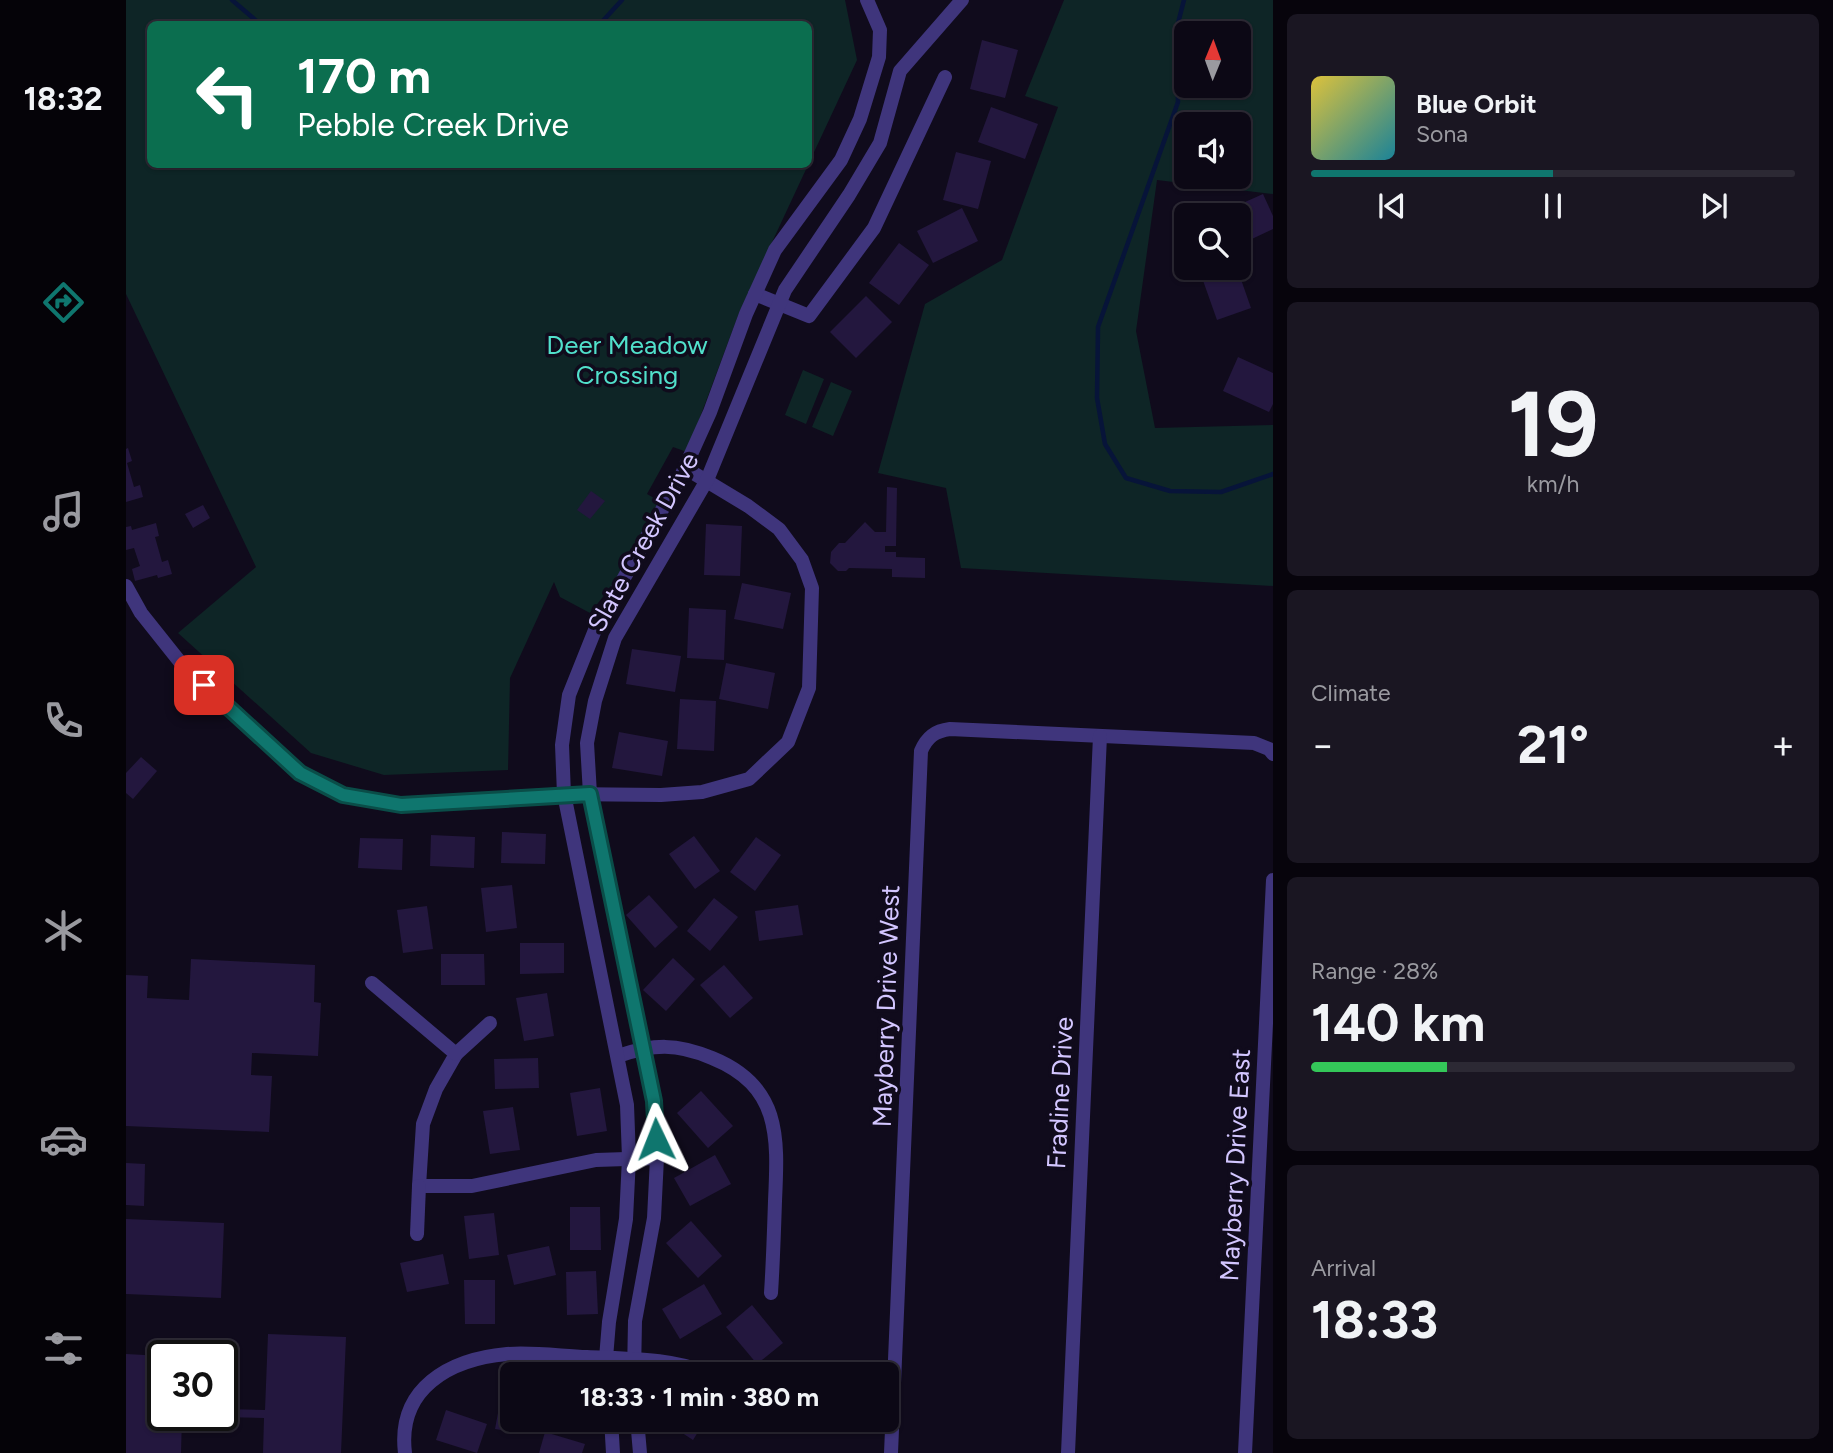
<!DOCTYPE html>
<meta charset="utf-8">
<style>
:root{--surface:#0c0815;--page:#1a1622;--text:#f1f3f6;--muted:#9a9aa0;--line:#2c2934;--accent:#0f766e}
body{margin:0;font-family:Figtree,sans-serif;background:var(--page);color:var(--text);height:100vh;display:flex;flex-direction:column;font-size:26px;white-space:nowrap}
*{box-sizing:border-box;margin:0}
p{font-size:23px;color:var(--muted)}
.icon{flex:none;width:38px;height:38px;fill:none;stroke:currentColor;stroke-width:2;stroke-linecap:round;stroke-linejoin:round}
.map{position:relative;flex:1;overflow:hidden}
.drawer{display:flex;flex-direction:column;gap:14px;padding:14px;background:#07040c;width:560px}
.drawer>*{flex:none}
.guide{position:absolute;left:21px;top:21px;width:665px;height:147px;border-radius:10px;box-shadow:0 2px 5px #0004,0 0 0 2px var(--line);background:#0b6e4f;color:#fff;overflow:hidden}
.needle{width:46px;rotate:1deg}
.fabs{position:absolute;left:1048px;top:21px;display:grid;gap:14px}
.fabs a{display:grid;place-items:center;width:77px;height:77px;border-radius:10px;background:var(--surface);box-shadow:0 2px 5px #0004,0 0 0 2px var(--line);font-size:35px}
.speed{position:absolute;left:21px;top:1340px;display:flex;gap:14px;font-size:35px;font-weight:700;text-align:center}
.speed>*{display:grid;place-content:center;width:91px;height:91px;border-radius:50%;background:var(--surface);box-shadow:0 2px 5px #0004,0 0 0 2px var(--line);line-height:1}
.speed .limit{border:4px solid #111;border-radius:10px;background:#fff;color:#111}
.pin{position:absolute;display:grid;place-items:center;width:60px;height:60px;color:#fff;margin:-30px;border-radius:14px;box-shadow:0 4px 10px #0006}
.me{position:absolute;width:77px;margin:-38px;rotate:358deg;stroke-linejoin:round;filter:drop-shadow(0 0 5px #0008)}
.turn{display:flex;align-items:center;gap:24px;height:147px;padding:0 35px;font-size:32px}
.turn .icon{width:91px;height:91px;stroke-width:2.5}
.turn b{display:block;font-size:49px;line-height:60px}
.big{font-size:52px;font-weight:700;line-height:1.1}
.drawer .tile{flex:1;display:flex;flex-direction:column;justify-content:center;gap:10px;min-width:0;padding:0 24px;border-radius:10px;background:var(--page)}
.drawer .dial{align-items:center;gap:0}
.dial b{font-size:91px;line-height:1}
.song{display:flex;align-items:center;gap:21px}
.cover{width:84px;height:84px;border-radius:10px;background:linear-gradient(135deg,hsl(50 70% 55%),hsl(190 70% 35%))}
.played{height:7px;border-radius:4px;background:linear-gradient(90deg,var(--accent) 50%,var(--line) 50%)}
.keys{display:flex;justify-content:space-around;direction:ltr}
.heat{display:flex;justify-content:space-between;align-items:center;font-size:38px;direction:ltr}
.charge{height:10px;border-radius:5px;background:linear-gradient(90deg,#34c759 28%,var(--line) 0)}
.trip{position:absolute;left:374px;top:1362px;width:399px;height:70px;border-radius:10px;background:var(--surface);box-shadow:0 2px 5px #0004,0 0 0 2px var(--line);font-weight:700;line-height:70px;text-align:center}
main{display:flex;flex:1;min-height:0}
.tab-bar{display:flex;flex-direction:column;width:126px;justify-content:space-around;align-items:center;background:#050308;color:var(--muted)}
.tab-bar .icon{width:49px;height:49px}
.tab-bar .selected{color:var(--accent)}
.tab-bar b{font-size:32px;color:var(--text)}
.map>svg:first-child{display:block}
.green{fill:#0e2526;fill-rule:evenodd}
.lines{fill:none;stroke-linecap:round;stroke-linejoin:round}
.stream{stroke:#071439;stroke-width:4.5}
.building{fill:#23173e}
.minor{stroke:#3f357c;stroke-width:14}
.route-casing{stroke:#0a4d48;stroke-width:18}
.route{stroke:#0f766e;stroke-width:12}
.labels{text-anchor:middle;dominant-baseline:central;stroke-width:7;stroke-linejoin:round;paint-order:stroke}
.park-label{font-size:26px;fill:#51e0cb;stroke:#100b1c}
.street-label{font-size:26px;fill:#d3c6ff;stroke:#100b1c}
</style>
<main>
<nav class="tab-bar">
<b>18:32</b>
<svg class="icon selected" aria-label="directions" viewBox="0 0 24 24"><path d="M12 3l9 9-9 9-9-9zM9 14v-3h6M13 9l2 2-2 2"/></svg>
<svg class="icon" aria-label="music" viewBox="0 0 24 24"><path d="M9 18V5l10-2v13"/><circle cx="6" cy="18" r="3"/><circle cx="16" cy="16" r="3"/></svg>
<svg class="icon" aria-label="phone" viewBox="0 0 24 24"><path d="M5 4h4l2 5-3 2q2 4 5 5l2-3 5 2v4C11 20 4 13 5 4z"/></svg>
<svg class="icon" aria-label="climate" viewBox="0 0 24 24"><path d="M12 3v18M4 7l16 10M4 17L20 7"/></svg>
<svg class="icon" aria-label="car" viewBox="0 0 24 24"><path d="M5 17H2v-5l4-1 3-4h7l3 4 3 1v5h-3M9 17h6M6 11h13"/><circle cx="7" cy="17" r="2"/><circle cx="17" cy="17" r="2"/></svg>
<svg class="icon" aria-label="filters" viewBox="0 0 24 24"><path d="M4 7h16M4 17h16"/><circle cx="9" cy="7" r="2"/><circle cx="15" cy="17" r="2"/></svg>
</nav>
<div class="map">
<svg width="1147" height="1453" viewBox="0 0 1147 1453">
<rect width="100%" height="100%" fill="#100b1c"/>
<g class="green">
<path d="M0,0H719L731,60L613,313L561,452L547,447L521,494L535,502L492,578L464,613L434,597L428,582L384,678L382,770L258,775L185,753L52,633L130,567L0,294ZM24,24H682V164H24Z"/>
<path d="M938,0H1147V194L1031,180L1010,331L1029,428L1147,425V586L835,568L820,488L752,473L799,304L876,260L932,107L899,96ZM1060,33H1113V86H1060ZM1060,124H1113V177H1060Z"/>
<polygon points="677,370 698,379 680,424 659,415"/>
<polygon points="705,382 726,391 707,436 686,427"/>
</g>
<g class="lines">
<g class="stream">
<polyline points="106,0 134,24"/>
<polyline points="1058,0 1050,31 1052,102 972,327 971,398 979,444 1000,478 1044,491 1095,492 1147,474"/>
<polyline points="474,24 496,0"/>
</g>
</g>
<g class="building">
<polygon points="856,40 892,50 879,98 844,89"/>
<polygon points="865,107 912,124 899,159 852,142"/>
<polygon points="830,152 865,161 852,209 817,200"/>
<polygon points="1137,194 1147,216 1147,229 1113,245 1113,215 1090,215"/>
<polygon points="836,208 852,241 807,263 791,231"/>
<polygon points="773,243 803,265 773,305 743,283"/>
<polygon points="1087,268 1111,268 1125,308 1091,320 1074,272"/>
<polygon points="740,296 766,322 730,358 704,332"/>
<polygon points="1112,357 1147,373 1147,404 1143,412 1097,391"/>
<polygon points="2,448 6,461 1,463 8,487 14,485 17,497 0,502 0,449"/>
<polygon points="761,487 771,488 770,546 759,546 759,552 770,552 770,557 799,558 799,578 766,577 766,569 723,568 720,571 712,571 704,563 705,552 713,543 719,543 739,522 749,532 760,532"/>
<polygon points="465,491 479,501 464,519 451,510"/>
<polygon points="77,505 84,518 67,528 59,514"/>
<polygon points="30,523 33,536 29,537 36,562 42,560 46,574 32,578 31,575 9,581 6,569 14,566 8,548 0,550 0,527 5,526 6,530"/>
<polygon points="580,524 616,526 614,576 578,575"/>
<polygon points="616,583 665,593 657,629 608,619"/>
<polygon points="563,608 600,610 598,660 561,658"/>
<polygon points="506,649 555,656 549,692 500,684"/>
<polygon points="600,663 649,673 642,709 593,699"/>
<polygon points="554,699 590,701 588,751 551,749"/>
<polygon points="493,732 542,741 536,776 486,768"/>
<polygon points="15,757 31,771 7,799 0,793 0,773"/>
<polygon points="376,832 420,834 419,864 375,863"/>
<polygon points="305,835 349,837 348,868 304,866"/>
<polygon points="568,836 594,871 569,889 543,854"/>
<polygon points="630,837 655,855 629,891 604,872"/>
<polygon points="234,838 277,839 276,870 232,868"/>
<polygon points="386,885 391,928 360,932 355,888"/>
<polygon points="523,895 552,927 529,948 500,915"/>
<polygon points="588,898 612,917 584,951 561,931"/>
<polygon points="672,905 677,935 633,941 629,911"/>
<polygon points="301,906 307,949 277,953 271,910"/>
<polygon points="394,943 438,943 438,973 394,974"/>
<polygon points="315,954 358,954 359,985 315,985"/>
<polygon points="547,958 569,979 540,1011 517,990"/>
<polygon points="65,959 189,965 188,1002 195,1003 192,1056 126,1053 125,1075 146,1076 143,1132 0,1126 0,975 22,976 21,998 63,1000"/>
<polygon points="598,965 627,998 604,1018 574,985"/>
<polygon points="421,993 428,1036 398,1041 390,998"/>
<polygon points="412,1058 413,1088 369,1089 368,1059"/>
<polygon points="474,1088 481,1131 451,1136 444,1093"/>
<polygon points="575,1091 607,1126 582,1148 551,1113"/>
<polygon points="387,1107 394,1150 364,1154 357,1111"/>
<polygon points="589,1155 605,1184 564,1206 548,1178"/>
<polygon points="0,1163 19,1164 18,1206 0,1205"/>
<polygon points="444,1207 474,1207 475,1250 444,1250"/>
<polygon points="368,1213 373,1255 343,1259 338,1216"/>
<polygon points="0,1219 98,1223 95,1298 0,1294"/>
<polygon points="565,1221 596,1256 572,1278 540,1243"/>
<polygon points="423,1246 430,1275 388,1285 381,1255"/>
<polygon points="317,1254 323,1284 281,1292 274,1263"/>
<polygon points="470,1271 472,1314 441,1315 440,1272"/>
<polygon points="338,1280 369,1280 369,1324 339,1324"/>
<polygon points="578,1284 596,1314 554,1339 536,1309"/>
<polygon points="626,1305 657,1343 631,1364 600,1327"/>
<polygon points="142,1334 220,1337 215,1453 137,1453 138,1418 96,1417 96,1409 139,1410"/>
<polygon points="0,1354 37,1356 37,1416 56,1416 55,1453 0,1453"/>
<polygon points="377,1386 387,1388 387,1419 402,1419 399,1434 369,1429"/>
<polygon points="320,1410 361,1424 351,1453 310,1440"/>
<polygon points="535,1419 580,1419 567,1440"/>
<polygon points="419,1432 459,1444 456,1453 413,1453"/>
</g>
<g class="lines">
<g class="minor">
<polyline points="629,294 683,316 748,228 819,77"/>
<polyline points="0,586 15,613 58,667 174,773 217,795 275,805 438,794 535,795 576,792 623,779 662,742 683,688 686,588 676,560 653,529 622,506 559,468"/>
<polyline points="246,983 330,1054 310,1089 297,1124 293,1186 346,1186 470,1160 531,1158"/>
<polyline points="330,1054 364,1023"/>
<path d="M492,1056C528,1044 550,1043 586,1058C655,1086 652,1137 649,1201C648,1232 647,1263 645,1293"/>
<polyline points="291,1234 293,1186"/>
<polyline points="481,1374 480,1358 483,1322 500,1219 503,1158 501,1105 438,794 436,745 443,695 469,630 556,474 584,412 620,314 649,250 715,160 734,119 753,57 754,30 741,0"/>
<polyline points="508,1374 509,1321 528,1218 531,1158 528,1101 464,794 461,743 469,701 489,638 581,480 659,290 723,195 754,143 774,71 836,0"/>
<polyline points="485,1419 487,1453"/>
<polyline points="511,1419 514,1453"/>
<polyline points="633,1419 635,1421"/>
<path d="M279,1453C271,1388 324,1359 381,1354C407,1352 435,1356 461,1357C502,1359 546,1358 584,1374"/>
<path d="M765,1453L795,751C801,737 809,731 824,729L1128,743L1143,749L1147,754"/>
<polyline points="942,1453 974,736"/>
<polyline points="1119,1453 1147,880"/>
</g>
</g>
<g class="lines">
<g class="route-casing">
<polyline id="route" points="78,685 174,773 217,795 275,805 464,794 528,1101 530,1139"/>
</g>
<use href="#route" class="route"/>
</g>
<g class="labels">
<g class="park-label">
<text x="501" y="345">Deer Meadow<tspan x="501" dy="30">Crossing</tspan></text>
</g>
<g class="street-label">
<text transform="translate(517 542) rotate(-61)">Slate Creek Drive</text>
<text transform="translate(760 1006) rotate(-88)">Mayberry Drive West</text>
<text transform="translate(934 1093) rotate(-87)">Fradine Drive</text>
<text transform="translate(1109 1165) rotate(-87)">Mayberry Drive East</text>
</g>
</g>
</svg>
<div class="fabs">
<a><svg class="needle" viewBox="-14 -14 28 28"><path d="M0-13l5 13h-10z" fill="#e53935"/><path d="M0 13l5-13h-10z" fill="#9a9aa0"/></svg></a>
<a><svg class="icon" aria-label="sound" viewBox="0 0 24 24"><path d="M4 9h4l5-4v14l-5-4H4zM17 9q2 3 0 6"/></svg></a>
<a><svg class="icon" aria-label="search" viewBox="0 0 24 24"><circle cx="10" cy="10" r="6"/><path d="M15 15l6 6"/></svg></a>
</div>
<div class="speed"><div class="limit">30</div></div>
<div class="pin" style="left:78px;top:685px;background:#d93025"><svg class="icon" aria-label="arrive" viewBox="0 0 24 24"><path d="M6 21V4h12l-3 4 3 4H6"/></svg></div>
<svg class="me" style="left:530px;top:1139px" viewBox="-20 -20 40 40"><path d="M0-17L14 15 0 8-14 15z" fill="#0f766e" stroke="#fff" stroke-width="4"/></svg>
<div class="trip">18:33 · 1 min · 380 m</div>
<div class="guide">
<div class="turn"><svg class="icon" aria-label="left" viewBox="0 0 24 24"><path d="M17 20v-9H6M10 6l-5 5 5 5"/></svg><div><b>170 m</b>Pebble Creek Drive</div></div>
</div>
</div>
<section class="drawer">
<div class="tile">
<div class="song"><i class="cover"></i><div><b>Blue Orbit</b><p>Sona</p></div></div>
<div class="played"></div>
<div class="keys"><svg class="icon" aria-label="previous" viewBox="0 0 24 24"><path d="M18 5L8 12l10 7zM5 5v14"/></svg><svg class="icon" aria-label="pause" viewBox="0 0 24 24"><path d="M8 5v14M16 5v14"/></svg><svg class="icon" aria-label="next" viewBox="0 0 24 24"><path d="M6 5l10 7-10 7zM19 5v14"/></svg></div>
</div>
<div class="tile dial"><b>19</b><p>km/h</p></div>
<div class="tile"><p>Climate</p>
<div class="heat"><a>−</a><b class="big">21°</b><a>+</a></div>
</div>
<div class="tile"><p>Range · 28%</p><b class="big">140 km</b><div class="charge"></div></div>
<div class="tile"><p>Arrival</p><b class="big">18:33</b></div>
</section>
</main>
